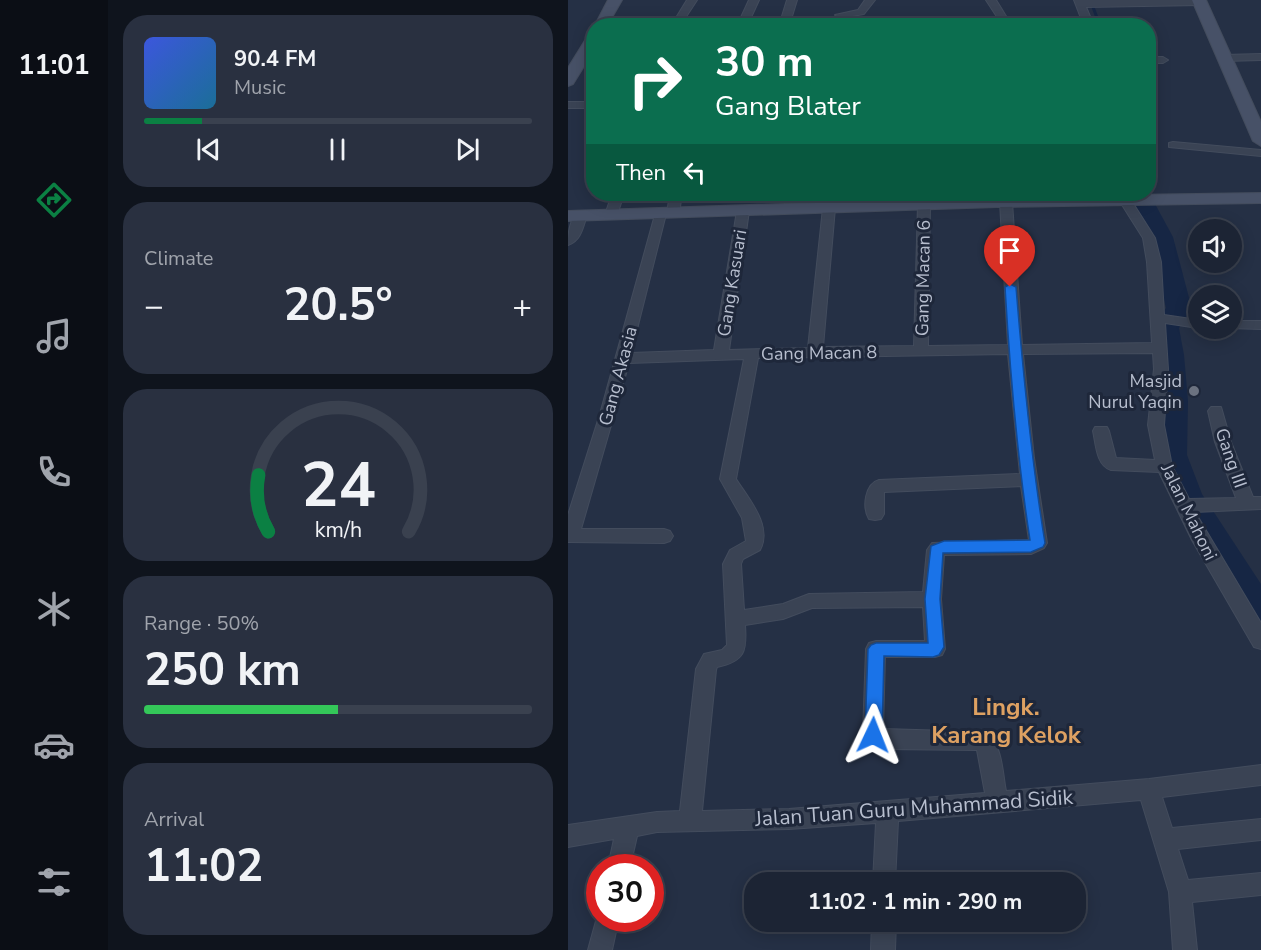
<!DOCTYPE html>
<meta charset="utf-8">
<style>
:root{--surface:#1c2434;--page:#293040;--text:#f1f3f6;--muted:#a0a4ac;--line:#3a414f;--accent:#0b8043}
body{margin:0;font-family:"Nunito Sans",sans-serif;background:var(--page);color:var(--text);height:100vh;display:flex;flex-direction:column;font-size:22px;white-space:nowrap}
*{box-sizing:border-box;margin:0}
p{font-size:20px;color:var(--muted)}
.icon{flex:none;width:33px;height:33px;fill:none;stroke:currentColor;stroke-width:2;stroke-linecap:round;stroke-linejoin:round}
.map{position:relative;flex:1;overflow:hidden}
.panel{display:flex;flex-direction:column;gap:15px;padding:15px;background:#0f141d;width:460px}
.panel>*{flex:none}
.hud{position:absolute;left:18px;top:18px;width:570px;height:183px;border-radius:24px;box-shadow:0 3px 15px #0003,0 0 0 2px var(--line);background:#0b6e4f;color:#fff;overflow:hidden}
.controls{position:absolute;left:620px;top:219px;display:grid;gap:12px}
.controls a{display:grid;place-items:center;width:54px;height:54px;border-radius:50%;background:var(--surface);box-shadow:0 3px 15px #0003,0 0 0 2px var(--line);font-size:30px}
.speed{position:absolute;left:18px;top:854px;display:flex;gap:12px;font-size:30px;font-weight:700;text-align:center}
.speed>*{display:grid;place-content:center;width:78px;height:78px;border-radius:50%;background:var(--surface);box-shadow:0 3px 15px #0003,0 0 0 2px var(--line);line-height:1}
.speed .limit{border:9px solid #d22;background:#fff;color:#111}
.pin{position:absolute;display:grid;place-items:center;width:51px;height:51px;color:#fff;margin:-62px -26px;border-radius:50% 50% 50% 0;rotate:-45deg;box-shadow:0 0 6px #0007}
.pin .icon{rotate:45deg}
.me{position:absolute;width:66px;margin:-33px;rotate:2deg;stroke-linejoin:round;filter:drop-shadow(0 0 4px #0008)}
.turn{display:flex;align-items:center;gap:21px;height:126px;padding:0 30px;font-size:27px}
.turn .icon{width:78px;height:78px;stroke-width:2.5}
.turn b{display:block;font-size:42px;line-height:51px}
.then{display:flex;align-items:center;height:57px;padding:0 30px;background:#0003;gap:12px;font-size:22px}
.big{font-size:45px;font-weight:700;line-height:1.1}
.panel .card{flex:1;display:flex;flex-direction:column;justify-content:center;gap:9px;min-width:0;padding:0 21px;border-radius:24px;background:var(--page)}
.panel .dial{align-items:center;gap:0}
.dial svg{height:156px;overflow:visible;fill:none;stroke:var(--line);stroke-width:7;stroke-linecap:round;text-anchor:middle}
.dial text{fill:var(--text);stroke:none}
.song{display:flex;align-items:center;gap:18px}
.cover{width:72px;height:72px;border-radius:9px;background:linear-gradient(135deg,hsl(230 70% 55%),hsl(200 70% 35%))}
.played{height:6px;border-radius:3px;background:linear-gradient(90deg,var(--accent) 15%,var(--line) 15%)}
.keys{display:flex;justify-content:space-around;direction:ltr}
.heat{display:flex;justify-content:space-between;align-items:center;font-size:33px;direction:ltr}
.charge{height:9px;border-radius:4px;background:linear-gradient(90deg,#34c759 50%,var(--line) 0)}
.trip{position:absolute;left:176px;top:872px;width:342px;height:60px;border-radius:24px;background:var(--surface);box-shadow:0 3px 15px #0003,0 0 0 2px var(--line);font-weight:700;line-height:60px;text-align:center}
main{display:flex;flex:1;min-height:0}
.menu{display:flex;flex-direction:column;width:108px;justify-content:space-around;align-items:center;background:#0b0e15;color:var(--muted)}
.menu .icon{width:42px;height:42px}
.menu .current{color:var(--accent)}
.menu b{font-size:27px;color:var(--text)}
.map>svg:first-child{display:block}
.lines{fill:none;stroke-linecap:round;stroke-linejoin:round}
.stream{stroke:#162644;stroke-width:3}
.river{fill:#162644;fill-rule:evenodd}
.street-casing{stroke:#434c5d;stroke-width:2}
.secondary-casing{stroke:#434c5d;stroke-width:2}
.street{fill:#3a4354;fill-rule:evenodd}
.secondary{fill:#475167;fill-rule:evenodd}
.route{fill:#1a73e8;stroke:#114b97;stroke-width:1.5}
.worship-dot{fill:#6b7280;stroke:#1e273a;stroke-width:2}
.labels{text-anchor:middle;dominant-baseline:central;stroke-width:6;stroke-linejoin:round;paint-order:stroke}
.street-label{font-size:18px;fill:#b7bece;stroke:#1e273a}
.poi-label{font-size:18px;fill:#b7bece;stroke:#1e273a;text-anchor:end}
.near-street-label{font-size:21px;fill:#b7bece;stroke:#1e273a}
.near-neighbourhood-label{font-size:24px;font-weight:bold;fill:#dea162;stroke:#1e273a}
</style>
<main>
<nav class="menu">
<b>11:01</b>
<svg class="icon current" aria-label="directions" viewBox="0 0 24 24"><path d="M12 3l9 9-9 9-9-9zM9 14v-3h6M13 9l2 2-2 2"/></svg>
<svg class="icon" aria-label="music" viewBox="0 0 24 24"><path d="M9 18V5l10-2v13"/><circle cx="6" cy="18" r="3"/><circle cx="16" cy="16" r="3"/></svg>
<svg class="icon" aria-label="phone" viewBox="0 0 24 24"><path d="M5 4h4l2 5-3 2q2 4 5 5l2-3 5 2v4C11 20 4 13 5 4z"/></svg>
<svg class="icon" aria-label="climate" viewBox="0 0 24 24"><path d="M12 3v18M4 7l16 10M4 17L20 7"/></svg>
<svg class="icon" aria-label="car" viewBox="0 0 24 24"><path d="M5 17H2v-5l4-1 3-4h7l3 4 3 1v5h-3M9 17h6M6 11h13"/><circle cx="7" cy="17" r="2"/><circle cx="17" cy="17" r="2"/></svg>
<svg class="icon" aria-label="filters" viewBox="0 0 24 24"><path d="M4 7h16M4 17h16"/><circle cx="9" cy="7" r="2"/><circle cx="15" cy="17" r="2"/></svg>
</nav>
<section class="panel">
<div class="card">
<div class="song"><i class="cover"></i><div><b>90.4 FM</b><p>Music</p></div></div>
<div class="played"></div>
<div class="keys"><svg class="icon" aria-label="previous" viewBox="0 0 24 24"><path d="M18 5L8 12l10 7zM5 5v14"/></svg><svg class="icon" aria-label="pause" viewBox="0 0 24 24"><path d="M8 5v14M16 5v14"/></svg><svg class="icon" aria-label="next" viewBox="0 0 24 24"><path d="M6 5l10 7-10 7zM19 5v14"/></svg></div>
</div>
<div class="card"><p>Climate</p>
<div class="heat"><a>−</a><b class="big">20.5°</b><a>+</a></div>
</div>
<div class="card dial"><svg viewBox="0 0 100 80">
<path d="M14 69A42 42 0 1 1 86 69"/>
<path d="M14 69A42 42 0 0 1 9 40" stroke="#0b8043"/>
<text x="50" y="56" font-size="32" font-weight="700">24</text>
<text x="50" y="72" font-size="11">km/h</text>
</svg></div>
<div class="card"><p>Range · 50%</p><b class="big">250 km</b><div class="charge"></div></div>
<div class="card"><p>Arrival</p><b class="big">11:02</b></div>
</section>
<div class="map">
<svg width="693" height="950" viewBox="0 0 693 950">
<rect width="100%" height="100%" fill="#253045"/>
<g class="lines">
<polyline class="stream" points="525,7 532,26"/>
<polygon class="river" points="580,191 605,237 624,309 611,328 616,355 620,401 619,455 634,494 693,584 693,628 680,624 603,497 589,455 590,401 588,355 583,327 598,308 581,237 559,194 580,194"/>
<g class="street-casing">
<g id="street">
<polygon points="119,0 129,0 112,26 103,26"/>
<polygon points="181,0 191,0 179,26 169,26"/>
<polygon points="219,0 229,0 221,26 211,26"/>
<polygon points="297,0 307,0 296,14 272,18 267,15 290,10"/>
<polygon points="418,0 428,0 444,26 435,26"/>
<polygon points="506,0 635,0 637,2 632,5 518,7 526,26 516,26"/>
<polygon points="311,20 314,21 315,26 305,26"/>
<polygon points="693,54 693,60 657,61 652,58 657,55"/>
<polygon points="580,57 595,57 600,60 595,63 580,63"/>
<rect x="0" y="102" width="26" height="6"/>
<polygon points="605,142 693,150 693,156 601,147 601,143"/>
<polygon points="44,194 56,194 49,215 43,219 37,215"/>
<polygon points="102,194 114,194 111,213 105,217 99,213"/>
<polygon points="326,194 338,194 337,208 329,208"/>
<path d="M557,196L561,197L587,238L593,262L596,315L630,320V328L597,323L600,369L596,425L604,466L621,499L668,498L647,442L640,411L643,407H653L663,442L685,497H693V509L627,512L693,623V649L686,647L624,540L591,472L543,470C528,465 528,444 525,431L527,427H539L541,431L548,458L587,460L580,425L586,369L585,353L455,354L466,458L479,543L476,548L463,554L376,555L373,599L377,649L374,655L367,657H317L315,729L414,732C435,740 434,772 438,791L581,779L693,765V785L594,797L604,828L693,819V840L610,849L620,880L693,873V895L624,902L629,950H605L601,892L573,800L330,821L327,882H305L308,823L221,829L89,832L69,836L62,867H40L46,839L0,847V825L89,812L112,811L128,669L136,654L154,650L159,645L155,564L162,550L178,541L174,518L152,479L176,359L61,363L13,529H96L102,531L105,536L102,541L96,543L0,542V515L32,414L88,211H96L98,214L63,353L146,350L169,211L175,207L181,211L161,350L240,348L255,208L261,204L267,208L255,347L346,346L350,205L356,201L362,205L360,346L440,345L432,202L438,198L444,202L454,345L584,343L579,262L575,238L551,200ZM440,354L452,474L311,480C297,484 294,507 301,519L307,520L313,519L316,514V492L453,486L461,540L364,543L359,550L355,592L241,594L215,604L176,610L173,564L175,559L192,550C205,526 180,498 168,479L190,358ZM355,607L357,641H308L301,643L298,649L295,734L298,740L318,749L409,750L417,793L221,809L134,811L148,670L149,667C177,661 179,651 177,625L215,619L244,608Z"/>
<path d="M13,211L19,215C15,227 13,241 0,245C0,234 2,215 13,211Z"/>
<polygon points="663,321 693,321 693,329 660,328 663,328"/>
<polygon points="31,910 32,918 51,918 44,950 20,950"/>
<polygon points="304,921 328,921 327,950 303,950"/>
</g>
</g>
<g class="secondary-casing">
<g id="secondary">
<polygon points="40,0 54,0 39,26 26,27"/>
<polygon points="624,0 638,0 693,122 693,146 685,141"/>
<polygon points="26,33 26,50 5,84 0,86 0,68 21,34"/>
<polygon points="693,193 693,203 429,207 0,221 0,211 429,197"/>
</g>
</g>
<use href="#street" class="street"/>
<use href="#secondary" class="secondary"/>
</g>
<path class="route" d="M442,284L448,287C455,373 463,458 477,543L475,547L463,552L375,553L372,599L376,647L371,655L365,657L316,656L314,735L311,740L305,742L299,740L297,735L300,649L303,645L308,643H360L357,599L363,546L376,541L462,540C449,456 442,372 437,287Z"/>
<circle class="worship-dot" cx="626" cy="391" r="6"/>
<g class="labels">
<g class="street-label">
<text transform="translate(355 278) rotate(-89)">Gang Macan 6</text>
<text transform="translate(164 283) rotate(-81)">Gang Kasuari</text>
<text transform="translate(251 353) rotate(-1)">Gang Macan 8</text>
<text transform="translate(50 376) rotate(-75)">Gang Akasia</text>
<text transform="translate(663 458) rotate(71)">Gang III</text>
<text transform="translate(621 512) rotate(64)">Jalan Mahoni</text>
</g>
<g class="poi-label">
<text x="614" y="381">Masjid<tspan x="614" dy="21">Nurul Yaqin</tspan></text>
</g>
<g class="near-street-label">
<text transform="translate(346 808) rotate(-4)">Jalan Tuan Guru Muhammad Sidik</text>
</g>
<g class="near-neighbourhood-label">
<text x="438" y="707">Lingk.<tspan x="438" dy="28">Karang Kelok</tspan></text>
</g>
</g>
</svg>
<div class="controls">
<a><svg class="icon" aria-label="sound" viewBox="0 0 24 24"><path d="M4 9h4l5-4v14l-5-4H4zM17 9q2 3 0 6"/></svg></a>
<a><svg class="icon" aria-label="layers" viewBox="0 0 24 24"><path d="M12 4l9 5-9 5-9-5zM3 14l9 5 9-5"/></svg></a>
</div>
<div class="speed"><div class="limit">30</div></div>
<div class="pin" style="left:442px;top:287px;background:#d93025"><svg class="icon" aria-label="arrive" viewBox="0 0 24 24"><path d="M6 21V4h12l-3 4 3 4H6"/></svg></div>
<svg class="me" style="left:305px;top:735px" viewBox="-20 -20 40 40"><path d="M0-17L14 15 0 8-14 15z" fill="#1a73e8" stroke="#fff" stroke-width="4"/></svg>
<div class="trip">11:02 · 1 min · 290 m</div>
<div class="hud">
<div class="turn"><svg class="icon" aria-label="right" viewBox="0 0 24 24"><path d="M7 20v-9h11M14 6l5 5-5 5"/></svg><div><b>30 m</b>Gang Blater</div></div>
<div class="then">Then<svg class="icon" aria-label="left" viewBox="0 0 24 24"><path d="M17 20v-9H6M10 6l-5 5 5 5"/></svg></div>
</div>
</div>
</main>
